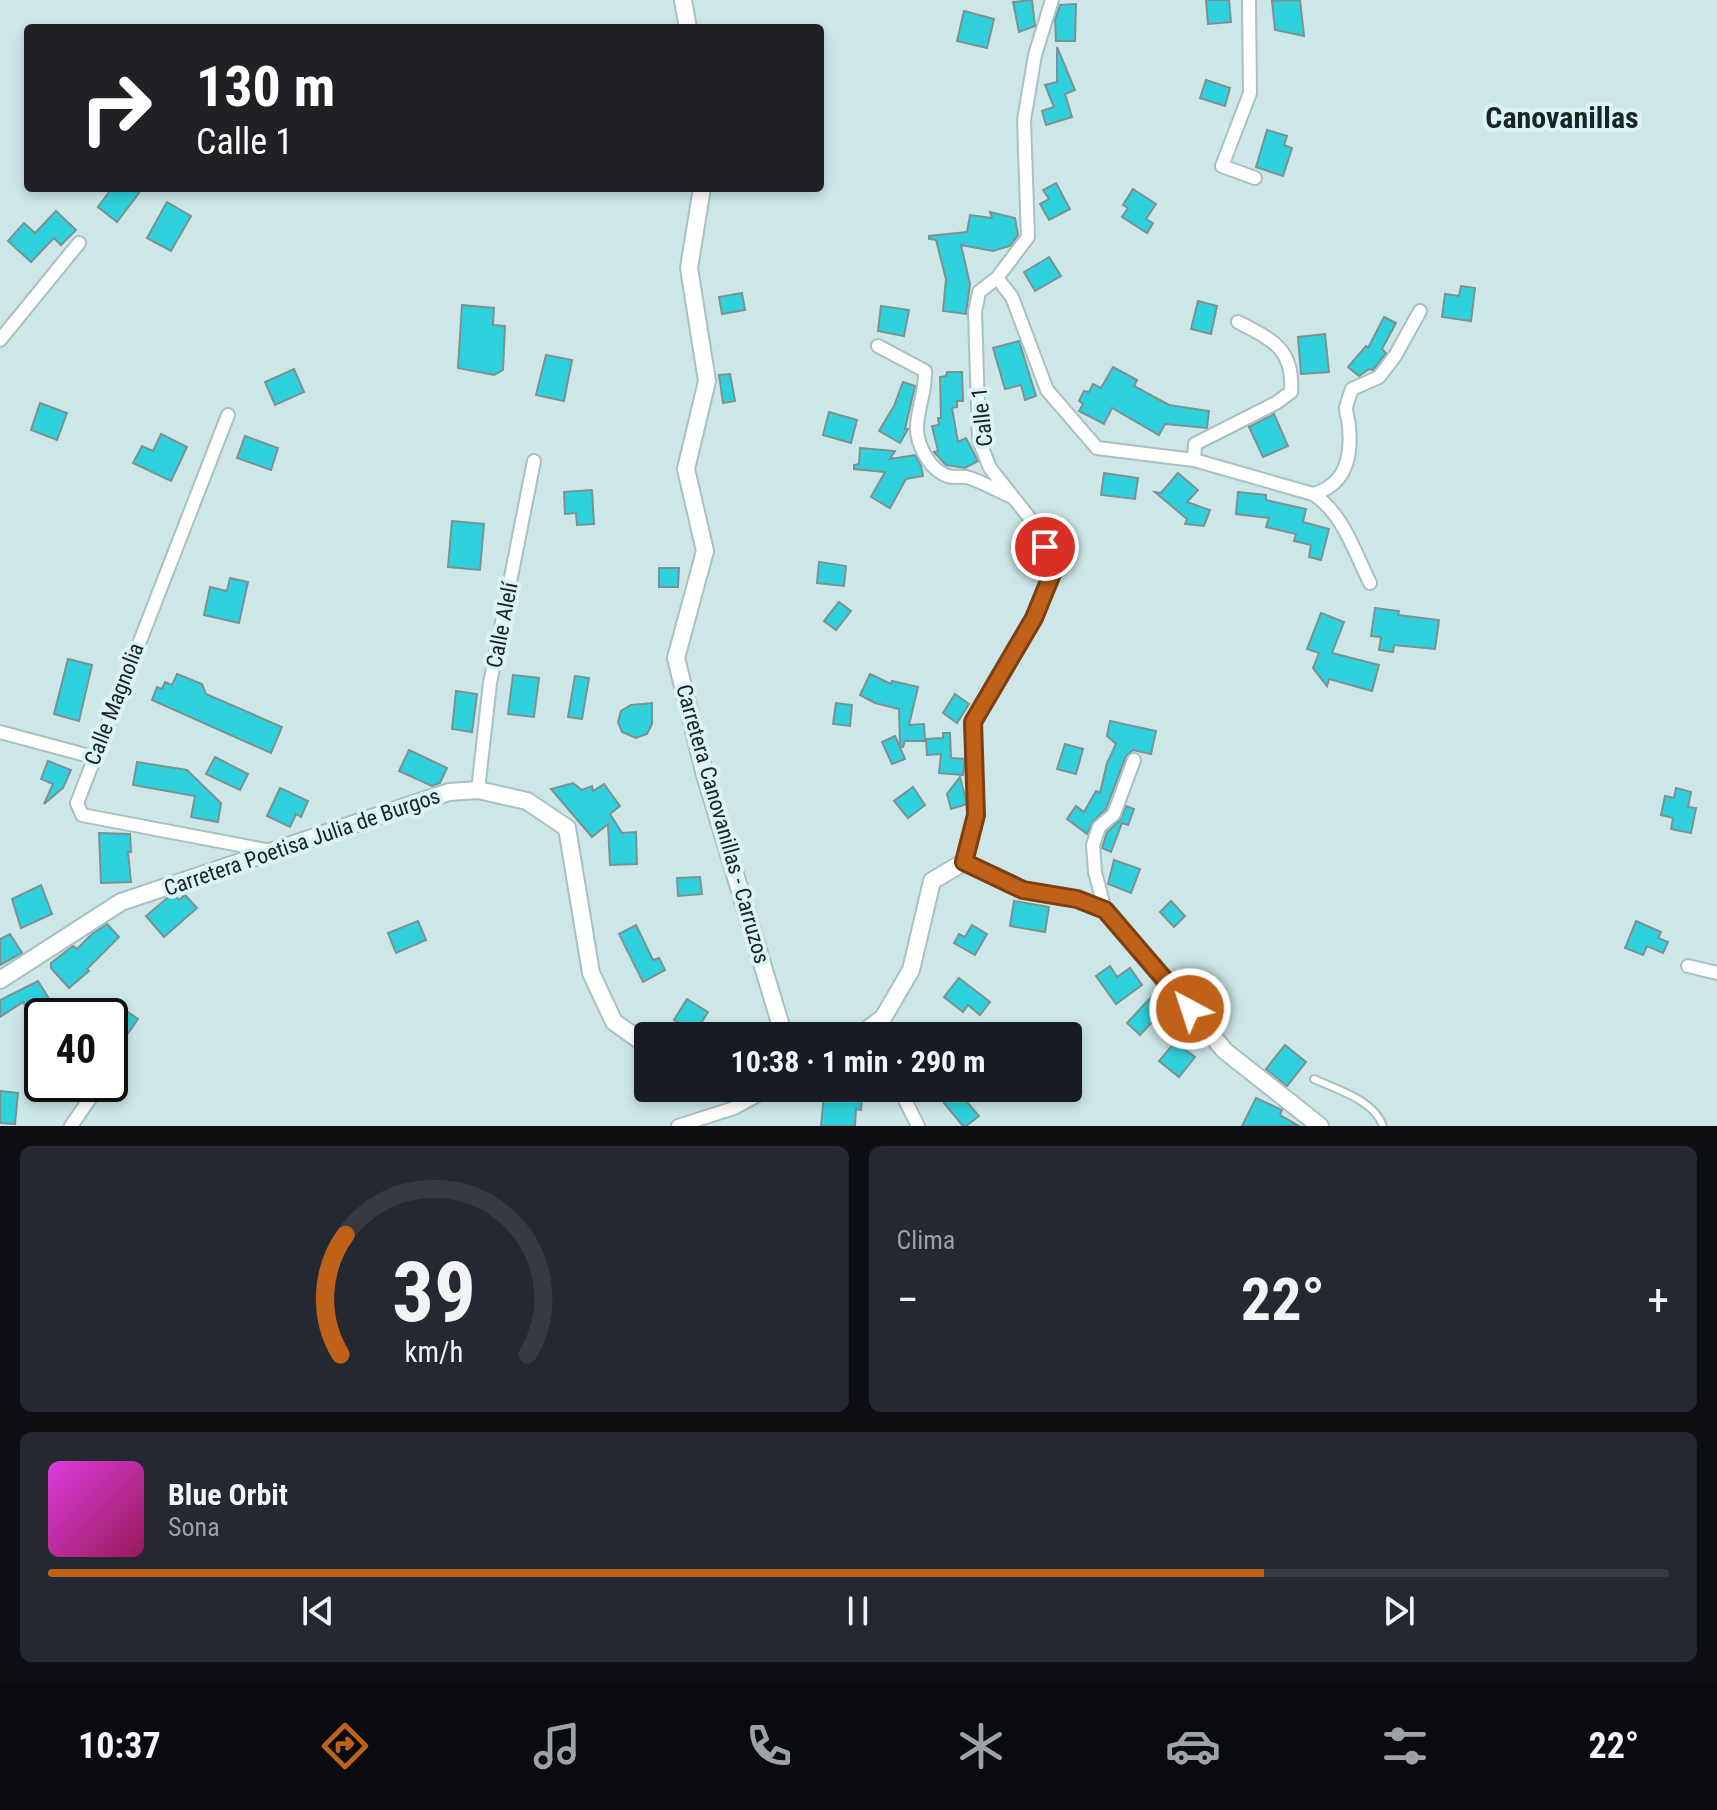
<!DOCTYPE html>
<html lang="es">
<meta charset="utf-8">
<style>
:root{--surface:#171b24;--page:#242831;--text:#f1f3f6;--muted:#9ea1a6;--line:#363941;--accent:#c0611a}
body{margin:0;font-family:"Roboto Condensed",sans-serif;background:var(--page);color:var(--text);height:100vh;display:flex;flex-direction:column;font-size:30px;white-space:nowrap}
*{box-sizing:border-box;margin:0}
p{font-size:26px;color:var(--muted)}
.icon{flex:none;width:44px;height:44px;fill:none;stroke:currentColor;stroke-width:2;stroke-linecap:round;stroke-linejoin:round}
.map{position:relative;height:1126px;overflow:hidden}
.sheet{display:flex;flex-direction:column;gap:20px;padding:20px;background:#0d0f14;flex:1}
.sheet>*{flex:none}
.guide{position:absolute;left:24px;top:24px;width:800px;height:168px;border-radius:8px;box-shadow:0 4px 12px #0003;background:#202124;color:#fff;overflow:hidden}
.speed{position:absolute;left:24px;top:998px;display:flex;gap:16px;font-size:40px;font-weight:700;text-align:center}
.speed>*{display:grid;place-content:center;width:104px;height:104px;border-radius:50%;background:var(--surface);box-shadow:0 4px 12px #0003;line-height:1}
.speed .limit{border:4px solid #111;border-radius:12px;background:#fff;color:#111}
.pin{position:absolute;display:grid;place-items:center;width:68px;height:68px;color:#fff;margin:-34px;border:4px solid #fff;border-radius:50%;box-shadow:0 2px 8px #0007}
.me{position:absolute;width:88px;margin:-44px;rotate:320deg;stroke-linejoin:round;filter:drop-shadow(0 0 6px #0008)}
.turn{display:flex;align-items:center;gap:28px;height:168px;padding:0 40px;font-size:36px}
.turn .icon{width:104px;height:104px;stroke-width:2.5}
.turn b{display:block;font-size:56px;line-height:68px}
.big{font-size:60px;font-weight:700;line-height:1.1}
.sheet .tile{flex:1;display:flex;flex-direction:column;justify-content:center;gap:12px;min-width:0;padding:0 28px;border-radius:12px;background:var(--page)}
.sheet .dial{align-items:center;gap:0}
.dial svg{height:208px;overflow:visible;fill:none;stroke:var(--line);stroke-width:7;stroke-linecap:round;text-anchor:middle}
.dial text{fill:var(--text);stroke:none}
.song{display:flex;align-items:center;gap:24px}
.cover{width:96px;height:96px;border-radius:12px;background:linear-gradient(135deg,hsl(300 70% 55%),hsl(330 70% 35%))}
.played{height:8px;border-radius:4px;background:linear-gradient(90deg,var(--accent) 75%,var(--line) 75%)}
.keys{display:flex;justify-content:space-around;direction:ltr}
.heat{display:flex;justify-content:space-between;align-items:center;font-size:44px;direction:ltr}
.sheet .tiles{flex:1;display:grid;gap:20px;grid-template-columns:1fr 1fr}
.tile:last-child{grid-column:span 2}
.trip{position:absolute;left:634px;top:1022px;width:448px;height:80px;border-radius:8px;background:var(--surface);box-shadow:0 4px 12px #0003;font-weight:700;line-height:80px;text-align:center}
.tabs{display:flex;height:128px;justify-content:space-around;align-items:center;background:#090b0e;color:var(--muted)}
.tabs .icon{width:56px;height:56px}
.tabs .active{color:var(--accent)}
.tabs b{font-size:36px;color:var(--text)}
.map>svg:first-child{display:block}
.building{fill:#2fd2dc;stroke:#7b9294;stroke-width:2}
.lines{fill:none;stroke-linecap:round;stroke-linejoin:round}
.lane-casing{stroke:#a7c0c1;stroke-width:10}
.street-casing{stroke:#a7c0c1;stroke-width:16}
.secondary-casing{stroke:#a7c0c1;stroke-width:20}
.lane{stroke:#fff;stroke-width:6}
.street{stroke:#fff;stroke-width:12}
.secondary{stroke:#fff;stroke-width:16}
.route-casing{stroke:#7d3f11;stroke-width:20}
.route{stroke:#c0611a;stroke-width:14}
.labels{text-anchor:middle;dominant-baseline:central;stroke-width:8;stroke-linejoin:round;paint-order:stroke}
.street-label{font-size:22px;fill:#1b2425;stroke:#daf4f6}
.district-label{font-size:30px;font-weight:bold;fill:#1b2425;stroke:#daf4f6}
</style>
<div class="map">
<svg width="1717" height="1126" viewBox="0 0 1717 1126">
<rect width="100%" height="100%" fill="#cde7e8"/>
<g class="building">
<polygon points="1032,0 1035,26 1019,32 1013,2"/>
<polygon points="1206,0 1229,0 1231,22 1208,24"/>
<polygon points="1300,0 1304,36 1275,30 1272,1"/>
<polygon points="1076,4 1075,41 1056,41 1055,20 1060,5"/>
<polygon points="964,11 994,19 987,48 957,41"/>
<polygon points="1057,47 1075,90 1065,94 1072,117 1046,125 1042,111 1054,107 1045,85 1057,82"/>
<polygon points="1206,80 1230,88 1225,106 1200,98"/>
<polygon points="1267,130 1287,136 1284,145 1292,148 1283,176 1256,167"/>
<polygon points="1056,183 1070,209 1049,220 1040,204 1049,199 1043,190"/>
<polygon points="112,188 131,188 139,193 117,222 98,207"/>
<polygon points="1133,189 1156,204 1146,219 1153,223 1147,233 1122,217 1128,208 1123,205"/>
<polygon points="167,202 191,216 171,251 147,238"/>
<polygon points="56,211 76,230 61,245 54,238 31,262 8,241 24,223 35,233"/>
<polygon points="990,212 1015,218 1018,235 1010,246 993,251 961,245 970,284 966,314 943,311 946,279 936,240 929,239 929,236 967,232 970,215 992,218"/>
<polygon points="1049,257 1061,276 1035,291 1024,272"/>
<polygon points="1461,286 1475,288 1471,321 1442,317 1445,294 1459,296"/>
<polygon points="742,293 745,310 722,314 719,297"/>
<polygon points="1198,301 1217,306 1211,334 1191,329"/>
<polygon points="462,305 494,308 493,325 505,326 503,370 494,375 458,368"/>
<polygon points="881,306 909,310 904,336 878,331"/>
<polygon points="1384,317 1396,323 1382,349 1386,353 1373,370 1369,369 1359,376 1348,367 1366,346 1368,348"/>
<polygon points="1325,334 1329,372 1301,374 1298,337"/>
<polygon points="1019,341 1036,396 1025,400 1021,385 1005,389 993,348"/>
<polygon points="546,355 572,360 564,401 536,395"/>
<polygon points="1113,367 1137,380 1134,386 1169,405 1209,411 1207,428 1165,424 1159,435 1112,408 1104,424 1079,411 1083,404 1079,401 1084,391 1089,392 1093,384 1101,388"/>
<polygon points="294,369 304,392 275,405 265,382"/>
<polygon points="947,372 962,372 963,401 957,401 957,407 952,408 958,442 966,438 978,461 965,468 946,465 934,452 938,451 932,426 939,425 938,418 941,418 940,377 946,376"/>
<polygon points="730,374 735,401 723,403 719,375"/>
<polygon points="903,382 915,386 905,429 908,429 900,443 879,431 894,406"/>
<polygon points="40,403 67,413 57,440 31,430"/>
<polygon points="829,412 857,420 851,443 823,435"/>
<polygon points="1274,414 1288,446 1263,457 1249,427"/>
<polygon points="161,434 187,447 171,481 133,463 142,446 153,451"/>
<polygon points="245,436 278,448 271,470 237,458"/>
<polygon points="860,448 895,451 890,459 915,455 921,466 923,476 906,479 890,508 871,497 885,472 854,469 854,465 859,464"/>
<polygon points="1104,473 1138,478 1135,499 1101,495"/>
<polygon points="1178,473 1198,490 1187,502 1210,510 1204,526 1185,524 1187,519 1155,492 1161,493"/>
<polygon points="592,490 594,524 577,525 576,513 565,514 564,492"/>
<polygon points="1238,492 1266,495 1266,500 1306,509 1303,522 1329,529 1321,560 1309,557 1311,545 1294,541 1296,534 1266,527 1269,518 1236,514"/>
<polygon points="452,521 484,524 480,570 448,567"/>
<polygon points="819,562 846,566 844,586 817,583"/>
<polygon points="659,568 679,568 678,587 659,587"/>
<polygon points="230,578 248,582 239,623 204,615 210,587 227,591"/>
<polygon points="839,602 851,611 836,630 824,621"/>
<polygon points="1375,608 1399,611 1398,615 1439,620 1435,649 1394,645 1393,652 1379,650 1381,637 1371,636"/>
<polygon points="1321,613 1344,622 1332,653 1379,665 1372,691 1329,679 1327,686 1313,668 1319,653 1307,649"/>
<polygon points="68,659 92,665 79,721 54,714"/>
<polygon points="177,674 202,684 206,694 282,727 271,753 152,700 157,687 162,689 165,682 172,685"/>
<polygon points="870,674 891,684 892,681 918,687 909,725 924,724 925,741 905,741 903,747 900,746 899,709 875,703 860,695"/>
<polygon points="513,675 539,678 534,717 508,714"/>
<polygon points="575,676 589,678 582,719 568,717"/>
<polygon points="456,691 477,694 472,732 452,729"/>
<polygon points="955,694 969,704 957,723 943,713"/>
<polygon points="652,703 652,724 647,734 636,738 622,732 618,722 621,711 631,705"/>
<polygon points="836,703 852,705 850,726 833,724"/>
<polygon points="1110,721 1156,731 1151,754 1133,750 1126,756 1106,809 1093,821 1087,834 1067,819 1076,806 1084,812 1096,791 1100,793 1107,763 1116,744 1107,736"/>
<polygon points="943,733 950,733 951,758 965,759 963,775 939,773 941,754 927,755 926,739 943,738"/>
<polygon points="895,736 905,759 892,764 882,742"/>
<polygon points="1065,744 1083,749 1076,774 1057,769"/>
<polygon points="409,750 447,768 440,783 432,786 399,771"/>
<polygon points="215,757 248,774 240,790 206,774"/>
<polygon points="48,761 71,770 63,788 44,804 53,784 41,779"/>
<polygon points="137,762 187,770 221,803 218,822 191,817 195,796 133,785"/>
<polygon points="960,777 967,804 951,809 947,794"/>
<polygon points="573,783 582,790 592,786 593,791 604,784 620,806 610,814 622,833 636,832 637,864 610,865 608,824 592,837 551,789"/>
<polygon points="913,787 925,805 908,818 894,801"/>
<polygon points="280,788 308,801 301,817 296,814 290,827 267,816"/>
<polygon points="1676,788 1691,792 1688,807 1696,808 1691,833 1671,829 1673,818 1661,815 1665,796 1674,798"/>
<polygon points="1126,806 1134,809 1128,825 1122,823 1111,852 1102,848 1107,832 1120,820"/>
<polygon points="99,833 130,834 131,852 128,852 131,882 101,883"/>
<polygon points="1114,860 1140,869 1131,893 1108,884"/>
<polygon points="700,877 702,894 678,896 677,878"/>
<polygon points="41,885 52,914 21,928 12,899"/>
<polygon points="175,895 179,900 185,895 197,908 164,937 146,916 167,898"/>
<polygon points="1014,901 1049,907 1045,932 1010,926"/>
<polygon points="1171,901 1185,916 1174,927 1160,912"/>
<polygon points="418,921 426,940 396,953 388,933"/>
<polygon points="1636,921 1661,932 1658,938 1668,942 1663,953 1647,946 1643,955 1625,948"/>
<polygon points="107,924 119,937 87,969 89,971 69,988 51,968 51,963 73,946 77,949 92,934"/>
<polygon points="636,925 653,960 659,958 665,970 643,982 619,934"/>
<polygon points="972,925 987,934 975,955 954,943 959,934 965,937"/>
<polygon points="10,934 22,953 0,965 0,939"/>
<polygon points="1110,966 1117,977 1130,968 1142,985 1116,1004 1096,976"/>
<polygon points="959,978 990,1002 980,1015 968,1005 963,1012 944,997"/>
<polygon points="38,981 53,1005 33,1019 23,1002 0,1017 0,1000"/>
<polygon points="1154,994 1167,1006 1140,1035 1127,1023"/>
<polygon points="687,999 708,1012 695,1033 674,1020"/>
<polygon points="115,1003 138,1019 117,1049 110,1044 110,1011"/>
<polygon points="1175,1042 1195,1057 1179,1077 1159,1061"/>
<polygon points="1285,1045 1306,1062 1287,1086 1266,1069"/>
<polygon points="0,1091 18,1093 15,1124 0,1123"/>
<polygon points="824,1094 862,1098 861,1110 856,1109 855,1126 821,1126"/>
<polygon points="952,1096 956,1101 962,1096 979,1116 966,1126 963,1126 944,1103"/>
<polygon points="1256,1098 1282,1110 1280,1115 1299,1126 1242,1126"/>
</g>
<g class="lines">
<g class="lane-casing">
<path id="lane" d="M1314,1079C1338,1090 1374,1100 1383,1126"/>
</g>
<g class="street-casing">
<g id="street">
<polyline points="1249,0 1250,93 1222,166 1255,178"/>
<path d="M997,278L1012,297L1047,390L1097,448L1194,460L1313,494C1343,513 1355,553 1370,583"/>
<polyline points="0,340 79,243"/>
<path d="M878,346L925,371C926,390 918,406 917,426C916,443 929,470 948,476C954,478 960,476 966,477C982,481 997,491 1012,497"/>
<polyline points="228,415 77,803 82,815 271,851"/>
<path d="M1194,460L1195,444L1276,403L1291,392C1294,348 1272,340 1238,322"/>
<path d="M1313,494C1345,485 1352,458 1349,427C1349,421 1346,414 1346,408C1347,402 1350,395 1352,389L1379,377L1395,356L1420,311"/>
<polyline points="0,732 93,757"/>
<polyline points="478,790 490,683 534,461"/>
<polyline points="964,862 976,815 973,722 1034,618 1054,569 1036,526 990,468 979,440 975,312 979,292 997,278 1028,237 1024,120 1035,55 1052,0"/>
<polyline points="1105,910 1095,872 1093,845 1099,827 1114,814 1134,760"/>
<polyline points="1688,966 1717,973"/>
<polyline points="899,1088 918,1126"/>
<polyline points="71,1126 100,1084"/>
<polyline points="678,1126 734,1108 771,1088"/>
</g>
</g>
<g class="secondary-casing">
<g id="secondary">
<polyline points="683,0 688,28"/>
<polyline points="702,188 689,268 707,381 686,469 705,551 676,658 705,775 784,1036"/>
<polyline points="0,980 121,902 449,792 478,790 527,801 567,828 591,973 614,1022 648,1046"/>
<polyline points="859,1036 883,1018 911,970 932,881 964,862 1023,890 1077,899 1105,910 1225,1051 1320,1126"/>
</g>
</g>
<use href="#lane" class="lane"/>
<use href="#street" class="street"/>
<use href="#secondary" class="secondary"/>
</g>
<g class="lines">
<g class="route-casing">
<polyline id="route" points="1045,547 1054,569 1034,618 973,722 976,815 964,862 1023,890 1077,899 1105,910 1190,1009"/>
</g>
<use href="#route" class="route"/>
</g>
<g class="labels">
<g class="street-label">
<text transform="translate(982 417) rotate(-96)">Calle 1</text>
<text transform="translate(502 625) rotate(-79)">Calle Alelí</text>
<text transform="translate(114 704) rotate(-69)">Calle Magnolia</text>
<text transform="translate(723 824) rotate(74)">Carretera Canovanillas - Carruzos</text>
<text transform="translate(302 842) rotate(-19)">Carretera Poetisa Julia de Burgos</text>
</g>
<g class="district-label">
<text x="1562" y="117">Canovanillas</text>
</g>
</g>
</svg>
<div class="speed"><div class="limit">40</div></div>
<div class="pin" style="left:1045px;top:547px;background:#d93025"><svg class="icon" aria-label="arrive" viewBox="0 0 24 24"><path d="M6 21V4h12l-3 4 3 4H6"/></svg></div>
<svg class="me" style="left:1190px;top:1009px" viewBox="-20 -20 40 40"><circle r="17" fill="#c0611a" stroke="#fff" stroke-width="3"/><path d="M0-11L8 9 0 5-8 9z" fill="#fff"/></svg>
<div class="trip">10:38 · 1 min · 290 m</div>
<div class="guide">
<div class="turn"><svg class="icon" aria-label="right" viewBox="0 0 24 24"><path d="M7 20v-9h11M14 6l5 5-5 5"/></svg><div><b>130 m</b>Calle 1</div></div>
</div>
</div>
<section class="sheet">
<div class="tiles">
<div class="tile dial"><svg viewBox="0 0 100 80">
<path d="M14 69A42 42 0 1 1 86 69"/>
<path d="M14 69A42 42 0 0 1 16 23" stroke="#c0611a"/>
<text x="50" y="56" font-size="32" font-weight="700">39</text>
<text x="50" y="72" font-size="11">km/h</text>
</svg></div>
<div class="tile"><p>Clima</p>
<div class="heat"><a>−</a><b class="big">22°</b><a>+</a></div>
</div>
<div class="tile">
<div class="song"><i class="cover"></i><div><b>Blue Orbit</b><p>Sona</p></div></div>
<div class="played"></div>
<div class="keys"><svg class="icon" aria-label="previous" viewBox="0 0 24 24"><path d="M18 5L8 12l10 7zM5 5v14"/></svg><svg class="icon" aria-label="pause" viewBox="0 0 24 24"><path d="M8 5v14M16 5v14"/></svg><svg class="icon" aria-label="next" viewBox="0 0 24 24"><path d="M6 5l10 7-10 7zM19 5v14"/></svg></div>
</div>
</div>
</section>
<nav class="tabs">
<b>10:37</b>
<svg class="icon active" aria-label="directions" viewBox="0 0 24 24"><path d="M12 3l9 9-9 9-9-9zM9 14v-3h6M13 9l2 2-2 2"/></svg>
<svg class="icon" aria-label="music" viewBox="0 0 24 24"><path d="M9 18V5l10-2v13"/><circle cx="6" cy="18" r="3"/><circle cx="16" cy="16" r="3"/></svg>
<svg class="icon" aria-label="phone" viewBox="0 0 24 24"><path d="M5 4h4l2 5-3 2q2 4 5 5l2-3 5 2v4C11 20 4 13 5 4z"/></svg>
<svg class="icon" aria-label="climate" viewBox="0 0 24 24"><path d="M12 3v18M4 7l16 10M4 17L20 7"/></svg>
<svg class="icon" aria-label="car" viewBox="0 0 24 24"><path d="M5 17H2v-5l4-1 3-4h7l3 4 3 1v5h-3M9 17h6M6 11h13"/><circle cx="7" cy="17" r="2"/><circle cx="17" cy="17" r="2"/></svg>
<svg class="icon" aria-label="filters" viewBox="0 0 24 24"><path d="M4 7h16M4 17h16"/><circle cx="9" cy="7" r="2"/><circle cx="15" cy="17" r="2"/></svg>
<b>22°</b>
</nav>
